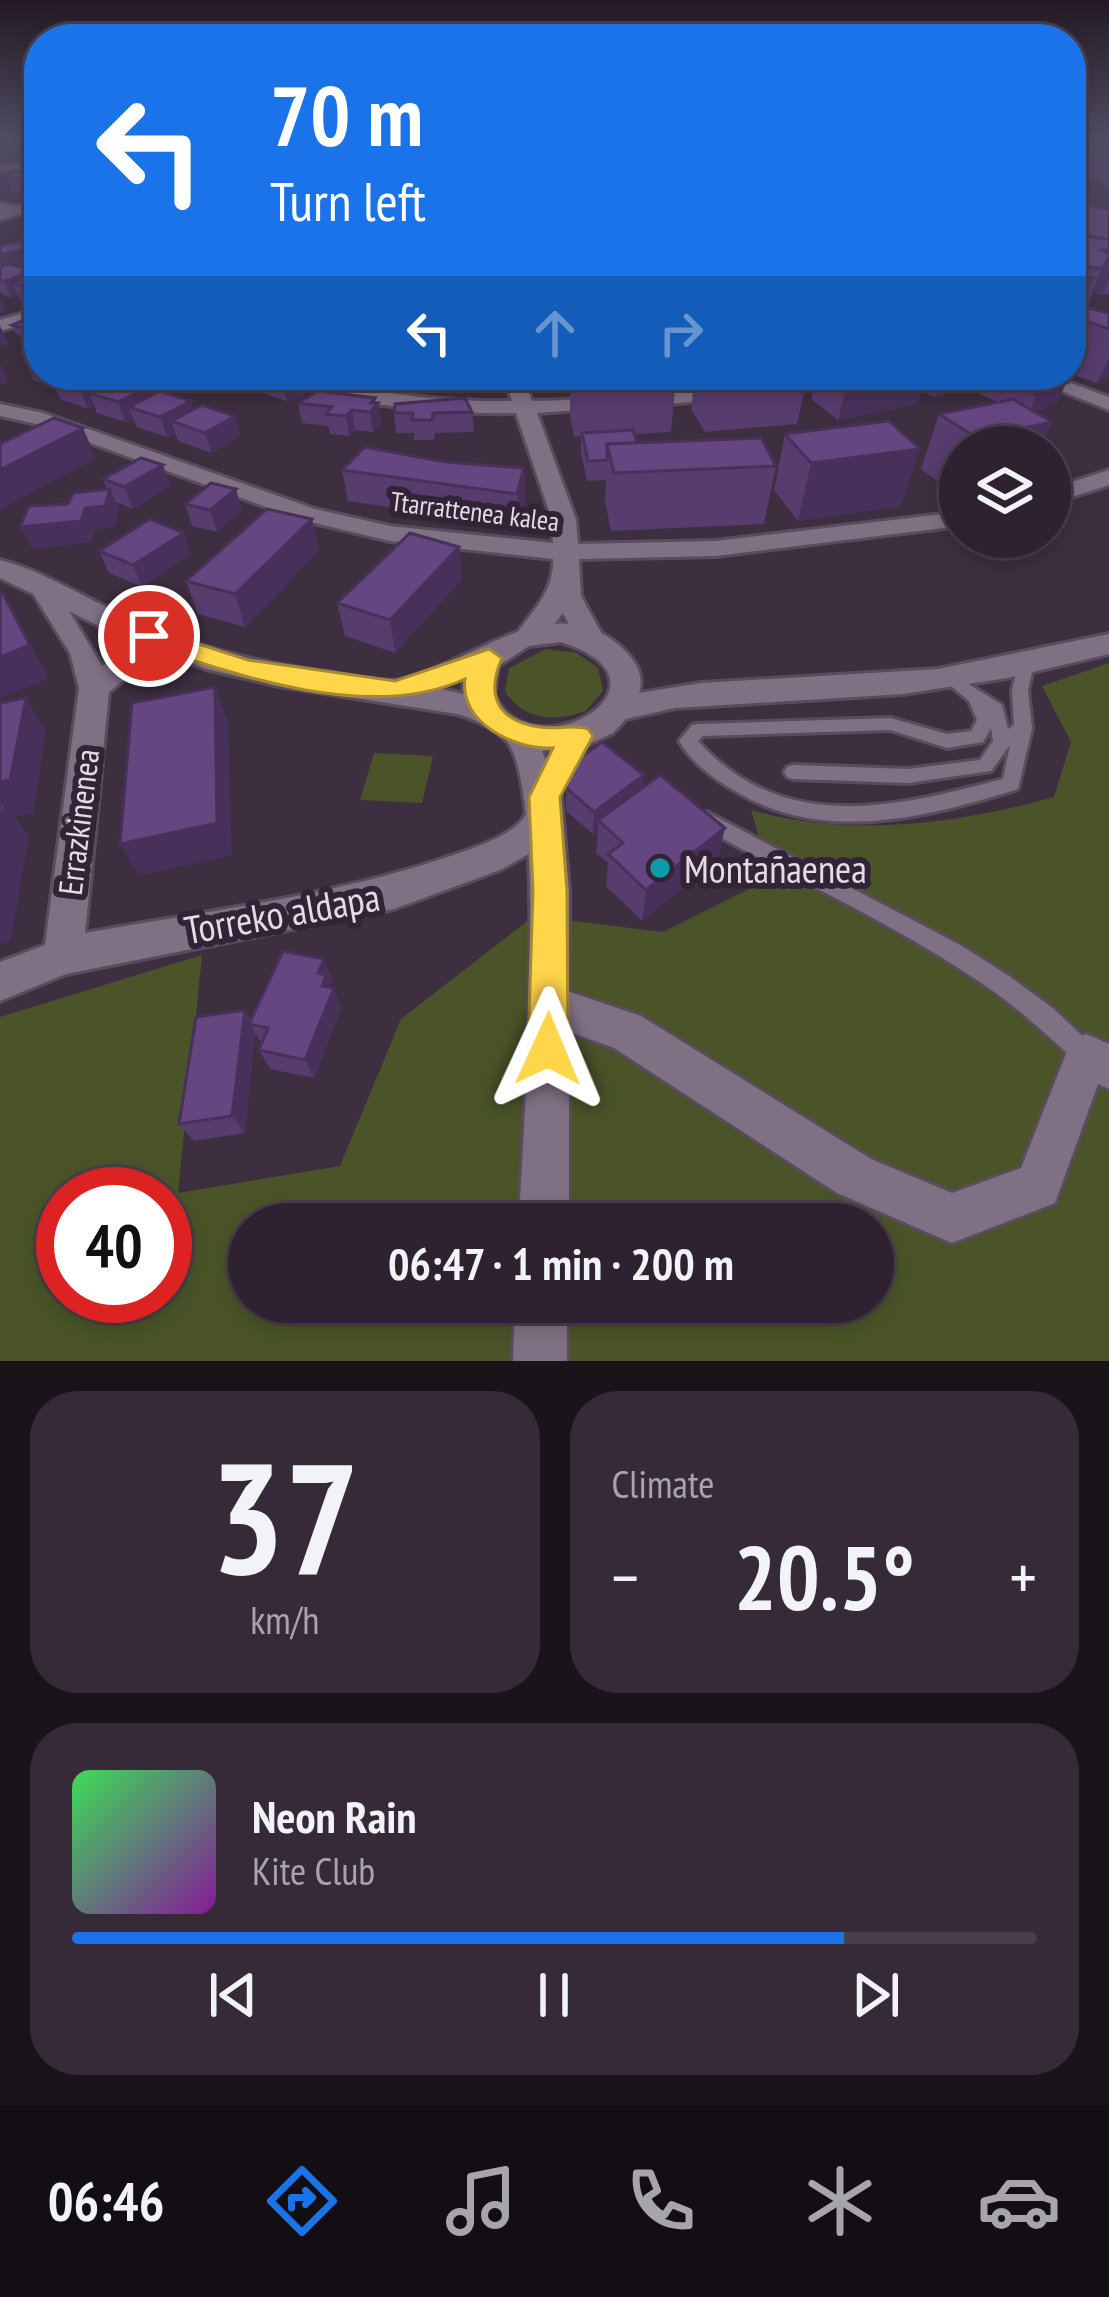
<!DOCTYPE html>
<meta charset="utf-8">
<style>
:root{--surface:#2e2230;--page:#362a38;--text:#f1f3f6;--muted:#a7a4ab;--line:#493f4c;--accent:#1a73e8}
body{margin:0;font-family:"PT Sans Narrow",sans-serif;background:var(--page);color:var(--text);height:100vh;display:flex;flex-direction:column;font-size:45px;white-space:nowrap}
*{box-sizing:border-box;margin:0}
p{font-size:39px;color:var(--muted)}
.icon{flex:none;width:66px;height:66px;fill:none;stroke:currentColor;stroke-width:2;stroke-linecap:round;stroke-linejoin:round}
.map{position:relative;height:1361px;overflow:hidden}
.sheet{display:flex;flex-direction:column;gap:30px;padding:30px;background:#19131a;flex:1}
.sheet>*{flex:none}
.guide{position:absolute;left:24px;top:24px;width:1062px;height:366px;border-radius:48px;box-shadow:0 6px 18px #0003,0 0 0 3px var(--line);background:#1a73e8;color:#fff;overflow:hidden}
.tools{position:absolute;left:939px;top:426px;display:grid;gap:24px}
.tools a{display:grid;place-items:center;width:132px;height:132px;border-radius:50%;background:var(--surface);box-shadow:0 6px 18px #0003,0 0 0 3px var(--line);font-size:60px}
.speed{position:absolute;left:36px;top:1167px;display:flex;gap:24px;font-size:60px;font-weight:700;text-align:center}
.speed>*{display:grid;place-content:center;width:156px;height:156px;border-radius:50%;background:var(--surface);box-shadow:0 6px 18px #0003,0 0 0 3px var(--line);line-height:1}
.speed .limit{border:18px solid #d22;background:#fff;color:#111}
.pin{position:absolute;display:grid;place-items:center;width:102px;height:102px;color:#fff;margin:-51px;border:6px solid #fff;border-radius:50%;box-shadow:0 3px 12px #0007}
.me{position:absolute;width:132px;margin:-66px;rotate:1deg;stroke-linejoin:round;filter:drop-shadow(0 0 9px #0008)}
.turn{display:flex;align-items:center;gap:42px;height:252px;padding:0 48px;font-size:54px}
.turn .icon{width:156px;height:156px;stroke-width:2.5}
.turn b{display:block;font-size:84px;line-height:102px}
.lanes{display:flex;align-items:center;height:114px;padding:0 48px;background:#0003;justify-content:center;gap:60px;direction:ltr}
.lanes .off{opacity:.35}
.big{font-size:90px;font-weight:600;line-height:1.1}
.sheet .card{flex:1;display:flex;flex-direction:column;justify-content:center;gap:18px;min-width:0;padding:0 42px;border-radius:48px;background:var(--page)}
.sheet .dial{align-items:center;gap:0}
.dial b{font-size:156px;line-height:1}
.song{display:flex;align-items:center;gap:36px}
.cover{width:144px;height:144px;border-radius:18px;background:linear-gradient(135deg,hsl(130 70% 55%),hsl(290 70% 35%))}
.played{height:12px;border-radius:6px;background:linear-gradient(90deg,var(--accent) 80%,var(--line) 80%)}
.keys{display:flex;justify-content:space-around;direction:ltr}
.heat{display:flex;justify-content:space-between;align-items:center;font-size:66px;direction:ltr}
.sheet .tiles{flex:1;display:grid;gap:30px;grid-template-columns:1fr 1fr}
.card:last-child{grid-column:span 2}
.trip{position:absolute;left:228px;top:1203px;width:666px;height:120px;border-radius:60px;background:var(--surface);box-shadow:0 6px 18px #0003,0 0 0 3px var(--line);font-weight:600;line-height:120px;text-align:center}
.menu{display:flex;height:192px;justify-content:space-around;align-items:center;background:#120e13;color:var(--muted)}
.menu .icon{width:84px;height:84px}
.menu .selected{color:var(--accent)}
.menu b{font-size:54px;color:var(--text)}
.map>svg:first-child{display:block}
.green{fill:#4a5428;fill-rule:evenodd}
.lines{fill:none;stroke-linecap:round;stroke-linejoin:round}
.minor-tunnel{stroke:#564859;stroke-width:12;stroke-dasharray:12 6;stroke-linecap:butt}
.service-casing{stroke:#594d5d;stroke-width:6}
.minor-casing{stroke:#594d5d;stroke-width:6}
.tertiary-casing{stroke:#594d5d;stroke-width:6}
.service{fill:#807084;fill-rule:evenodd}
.minor{fill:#807084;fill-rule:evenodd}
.tertiary{fill:#807084;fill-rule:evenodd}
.wall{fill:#573c6e}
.shaded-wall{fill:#47315a}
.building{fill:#654680;stroke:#47315a;stroke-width:3}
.route{fill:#ffd54a;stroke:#a68a30;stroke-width:3}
.culture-dot{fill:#0f9aa8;stroke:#322436;stroke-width:4.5}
.labels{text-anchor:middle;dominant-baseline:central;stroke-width:12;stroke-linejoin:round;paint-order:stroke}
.far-street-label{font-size:27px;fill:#e4dbe7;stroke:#322436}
.street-label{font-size:33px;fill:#e4dbe7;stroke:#322436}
.near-poi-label{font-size:39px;fill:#e4dbe7;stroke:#322436;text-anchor:start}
.near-street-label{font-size:39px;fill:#e4dbe7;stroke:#322436}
</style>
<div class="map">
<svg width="1109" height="1361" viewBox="0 0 1109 1361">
<rect width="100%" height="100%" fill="#3d2e40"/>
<g class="green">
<path d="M546,649L577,653L598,668L603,691L586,711C556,722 523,721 505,691L509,668Z"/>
<path d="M1109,663V1361H0V1017L202,955L178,1193L340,1166L401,1019L534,916L663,932L771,878L751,810C849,838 956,824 1054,797L1071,742L1042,686ZM63,1194H165V1296H63ZM249,1224H873V1302H249Z"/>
<polygon points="374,753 433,756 422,803 360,800"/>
</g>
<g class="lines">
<polyline class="minor-tunnel" points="20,150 39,150"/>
<g class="service-casing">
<g id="service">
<path d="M1026,658L1034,664L1028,690L1032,728L1018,789C925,818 823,844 735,791C713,778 692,763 679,741L692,725L698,724L890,718L947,734L971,731L977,720L969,701L940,677L948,671L1002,705L1008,729L1014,725L1012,690L1018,664ZM991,728L993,741L980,760L908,769L793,765L787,767L784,772L787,777L793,779L908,783L991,771L1010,745L1003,779C895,807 784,836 698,741L703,736L890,730L947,748L983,742Z"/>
<path d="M707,812L962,946L1009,976L1054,1009L1094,1047L1098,1055L1094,1063L1086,1067L1078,1063C1050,1038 1023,1012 993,991C901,926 797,881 700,826L697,820L700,814Z"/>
</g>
</g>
<g class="minor-casing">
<g id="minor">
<polygon points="39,162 39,168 0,171 0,165"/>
<polygon points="0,203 39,210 39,218 0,211"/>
<path d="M288,375C315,375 335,383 362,388C411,398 462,402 512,401L504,375H522L532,401C643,400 752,375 859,375L850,381L721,400L537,413L576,520L578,544L716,541L960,512V526L716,556L579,559L581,596L605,640L591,649L581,647L563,613L539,643L529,645L515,636C533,610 554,592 553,559L390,541L302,520L41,425L0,416V404L43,413L315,509L390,526L553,543L552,520L516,413C460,414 331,408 288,375Z"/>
<polygon points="1021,375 1048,375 1109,397 1109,410"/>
<polygon points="1109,470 1109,485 1050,504 1050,489"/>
<path d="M42,579L51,581L102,666L119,654L181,640L195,650L191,657L138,669L109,692L85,933C212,910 343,895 465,851C480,846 502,837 515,827C532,813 531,794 557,803L562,813L541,847L500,870L394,909L66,974L0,1001V962L45,945L79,688L70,653L29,587Z"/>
<polygon points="549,985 641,1016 871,1159 952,1193 1021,1168 1071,1041 1086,1034 1109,1044 1109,1089 1098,1084 1055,1203 952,1243 837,1193 614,1048 534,1019 528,1005 534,991"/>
</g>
</g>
<g class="tertiary-casing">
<g id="tertiary">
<polygon points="39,200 39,208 0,220 0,212"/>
<polygon points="39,308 39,319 0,331 0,320"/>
<path d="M0,560C43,571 85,598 125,616C190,646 255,663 326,672C348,675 378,683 399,680C470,666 549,585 620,646C634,658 645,674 639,693L701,683L938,669L1109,634V654L1007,678L903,694L675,708L626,719L613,733L587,745L542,751L561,797L569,891V1224H519C522,1146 550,783 505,739C494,728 472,718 457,714L279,686L206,669L112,632L0,578ZM561,642C691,683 528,777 494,694L498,666L529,646ZM464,678L463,694L438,688Z"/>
<polygon points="515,1302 567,1302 567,1361 513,1361"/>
</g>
</g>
<use href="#service" class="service"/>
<use href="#minor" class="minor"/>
<use href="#tertiary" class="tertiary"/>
</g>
<g class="wall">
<polygon points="1071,140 1109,141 1109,190 1092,177 1088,187 1071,187"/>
<polygon points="39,171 39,189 36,192 12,192 7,178"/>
<polygon points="1085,205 1109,209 1109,294 1094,294 1087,308 1109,313 1109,376 1097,383 1071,374 1071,242"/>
<polygon points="39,223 39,243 32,227"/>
<polygon points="0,246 39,260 39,263 23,267 39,273 39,304 34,306 20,300 18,296 11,298 0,293"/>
<polygon points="39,314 39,333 28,338 16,334 12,325"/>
<polygon points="39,356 39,375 108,375 112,382 147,388 150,397 193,410 235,416 240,436 211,453 178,441 175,433 167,437 137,427 133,418 125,422 97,413 94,405 88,409 60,399 55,386 34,381 26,362"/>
<polygon points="223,375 292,375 301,378 305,397 287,401 225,381"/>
<polygon points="422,375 484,375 484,387 424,391"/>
<polygon points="539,375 675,375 676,379 671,432 634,434 637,443 776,466 764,524 611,531 605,501 606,480 587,481 581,453 581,436 574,437 570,414 570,383 542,385"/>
<polygon points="695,375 808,375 797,424 705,432 691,409"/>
<polygon points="816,375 1047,375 1058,402 1035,412 1052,422 1041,447 960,447 960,494 955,495 921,469 939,414 998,402 980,394 985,381 935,397 921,391 917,404 838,420 811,399"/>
<polygon points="298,403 375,403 381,423 373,432 355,430 349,436 330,434 328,426 302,423"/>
<polygon points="472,412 474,432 435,433 434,440 414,440 414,433 396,433 394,413"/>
<polygon points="785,434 901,506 798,521 774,490"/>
<polygon points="445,462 524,468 525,499 519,526 348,501 342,470"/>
<polygon points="103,479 170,486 133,509 116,502 119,510 114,527 95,529 91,542 32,549 68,504 107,489"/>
<polygon points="185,504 242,510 217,532 192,526"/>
<polygon points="312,519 319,551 245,627 198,614 186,581"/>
<polygon points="459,547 462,579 395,653 345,636 337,603"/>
<polygon points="99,551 191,554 142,587 109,573"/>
<polygon points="566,788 725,828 717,860 642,921 606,886 608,863 596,853 598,831 593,834 566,811"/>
<polygon points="324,959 332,979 330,984 341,1008 314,1078 270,1069 259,1050 262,1043 255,1034 245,1133 194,1141 179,1124 245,1010 251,1021"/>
</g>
<g class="shaded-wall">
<polygon points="39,171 39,189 36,192 30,178"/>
<polygon points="34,247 39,263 5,272 0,261 0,255"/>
<polygon points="1109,249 1109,278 1103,293 1094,294 1082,316 1102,269 1102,250"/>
<polygon points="38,271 39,304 34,306 27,288 12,283 18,296 11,298 4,281"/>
<polygon points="1093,278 1076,318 1071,316 1071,288"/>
<polygon points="0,297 6,310 0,313"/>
<polygon points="39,322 39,333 28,338 24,329"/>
<polygon points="0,326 9,344 0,347"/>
<polygon points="1109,357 1109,376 1097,383"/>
<polygon points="0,363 9,382 0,385"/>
<polygon points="109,375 116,395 89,393 94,405 88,409 80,389"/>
<polygon points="849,375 926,375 917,404 838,420"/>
<polygon points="942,375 987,375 985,381 935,397"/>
<polygon points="301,378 305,397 287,401 282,382"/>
<polygon points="1066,383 1058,402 1028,415 1037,395"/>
<polygon points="147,388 154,407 129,407 133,418 125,422 118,402"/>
<polygon points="375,398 376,406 378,403 381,423 373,432 370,412 371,403"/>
<polygon points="191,401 197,421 171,421 175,433 167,437 160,417"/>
<polygon points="352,410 355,430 349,436 346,416"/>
<polygon points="235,416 240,436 211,453 205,433"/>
<polygon points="1052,422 1041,447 973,447 977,438"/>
<polygon points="83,428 96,458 0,510 0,470"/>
<polygon points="920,449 901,506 798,521 811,463"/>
<polygon points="163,465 170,486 133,509 124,487"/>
<polygon points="524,468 525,499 519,526 517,494"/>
<polygon points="110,489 119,510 114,527 95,529 91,542 32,549 20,527"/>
<polygon points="236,489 242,510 217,532 210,510"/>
<polygon points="312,519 319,551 245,627 235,594"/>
<polygon points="184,533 191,554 142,587 133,565"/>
<polygon points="459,547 462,579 395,653 390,620"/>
<polygon points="3,594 49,678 0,699 0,657"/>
<polygon points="215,687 228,721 232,855 139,876 120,844"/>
<polygon points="26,698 46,731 33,813 15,817 29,836 11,941 0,944 0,782"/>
<polygon points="644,775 642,798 598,820 598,831 593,834 594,812"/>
<polygon points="725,828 717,860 642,921 646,890"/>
<polygon points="324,959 332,979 330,984 333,991 334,988 341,1008 314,1078 305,1060 318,973"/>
<polygon points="245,1010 255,1034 245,1133 232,1116"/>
</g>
<g class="building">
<polygon points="1071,140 1088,140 1103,150 1079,150 1071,144"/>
<polygon points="1090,141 1109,141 1109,151"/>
<polygon points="15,171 39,171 30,178 7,178"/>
<polygon points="1085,205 1109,209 1109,239 1076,235"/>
<polygon points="1076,235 1109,239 1109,249 1102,250 1109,253 1109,257 1102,269 1071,264 1071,248 1077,248 1071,246 1071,242"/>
<polygon points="22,241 34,247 0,255 0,246"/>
<polygon points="9,264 38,271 4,281 0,280 0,267"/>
<polygon points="1071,272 1093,278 1071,288"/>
<polygon points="39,274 39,285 27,288 12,283"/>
<polygon points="1071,299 1081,306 1109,313 1109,329 1071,316"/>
<polygon points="39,314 39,322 24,329 12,325"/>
<polygon points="39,356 39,365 26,362"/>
<polygon points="63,375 109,375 80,389 52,380"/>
<polygon points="260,375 292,375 301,378 282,382"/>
<polygon points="574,375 675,375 676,379 575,383"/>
<polygon points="710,375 751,375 712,378"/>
<polygon points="988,375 1047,375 1066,383 1037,395"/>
<polygon points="119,379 147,388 118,402 89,393"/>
<polygon points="160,391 191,401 160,417 129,407"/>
<polygon points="318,391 375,398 371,403 378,403 370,412 352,410 346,416 326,414 332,407 298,403"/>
<polygon points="465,398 472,412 433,413 432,420 412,420 413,413 394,413 395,404"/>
<polygon points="1013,399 1052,422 977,438 939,414"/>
<polygon points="202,405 235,416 205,433 171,421"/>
<polygon points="54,418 83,428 0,470 0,444"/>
<polygon points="889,421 920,449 811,463 785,434"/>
<polygon points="633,430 637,443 607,444 607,460 588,461 582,433"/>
<polygon points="761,438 776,466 614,473 607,444"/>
<polygon points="365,447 445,462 524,468 517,494 342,470"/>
<polygon points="141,458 163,465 124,487 103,479"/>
<polygon points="211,483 236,489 210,510 185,504"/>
<polygon points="110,489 105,506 85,508 81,521 20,527 29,506 68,504 73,493"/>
<polygon points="267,509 312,519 235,594 186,581"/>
<polygon points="150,519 184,533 133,565 99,551"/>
<polygon points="410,533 459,547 390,620 337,603"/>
<polygon points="3,594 30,645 0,657 0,595"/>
<polygon points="215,687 217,823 120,844 132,703"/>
<polygon points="26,698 10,780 0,782 0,703"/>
<polygon points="602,742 644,775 594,812 566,788 574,762"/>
<polygon points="660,775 725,828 646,890 608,854 623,843 598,820"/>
<polygon points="5,803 0,828 0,804"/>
<polygon points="283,951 324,959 318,973 326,975 322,986 334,988 305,1060 259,1050 268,1028 249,1024"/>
<polygon points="245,1010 232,1116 179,1124 196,1017"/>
</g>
<linearGradient id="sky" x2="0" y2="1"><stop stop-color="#221923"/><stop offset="0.42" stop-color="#514c64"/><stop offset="1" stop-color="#514c64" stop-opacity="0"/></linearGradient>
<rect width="1109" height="331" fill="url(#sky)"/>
<path class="route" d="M149,628L248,660L395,681L489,649L502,658C486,694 496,721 540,727C556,730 572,724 588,729L593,736L560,797L567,891L568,1049L562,1063L548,1069L534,1063L528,1049L533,891L529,797L553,748C515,750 459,723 465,679C369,723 235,675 140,642V630Z"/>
<circle class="culture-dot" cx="660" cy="868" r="12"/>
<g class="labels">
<g class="far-street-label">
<text transform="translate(475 511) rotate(7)">Ttarrattenea kalea</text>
</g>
<g class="street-label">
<text transform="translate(78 822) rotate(-83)">Errazkinenea</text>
</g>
<g class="near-poi-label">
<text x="684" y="868">Montañaenea</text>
</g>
<g class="near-street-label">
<text transform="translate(282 913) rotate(-10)">Torreko aldapa</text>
</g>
</g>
</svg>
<div class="tools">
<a><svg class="icon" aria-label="layers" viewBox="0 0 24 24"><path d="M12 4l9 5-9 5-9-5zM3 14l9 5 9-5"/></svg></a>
</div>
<div class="speed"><div class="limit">40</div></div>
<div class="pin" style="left:149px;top:636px;background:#d93025"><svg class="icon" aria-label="arrive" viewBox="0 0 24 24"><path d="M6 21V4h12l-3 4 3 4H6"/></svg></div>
<svg class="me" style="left:548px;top:1049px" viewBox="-20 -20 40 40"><path d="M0-17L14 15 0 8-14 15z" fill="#ffd54a" stroke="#fff" stroke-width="4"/></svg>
<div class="trip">06:47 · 1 min · 200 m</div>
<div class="guide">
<div class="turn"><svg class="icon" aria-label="left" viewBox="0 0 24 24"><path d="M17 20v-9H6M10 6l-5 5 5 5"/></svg><div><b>70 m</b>Turn left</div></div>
<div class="lanes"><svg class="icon" aria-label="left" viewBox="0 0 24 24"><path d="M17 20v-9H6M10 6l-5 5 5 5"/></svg><svg class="icon off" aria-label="ahead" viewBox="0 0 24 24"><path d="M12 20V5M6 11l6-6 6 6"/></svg><svg class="icon off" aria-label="right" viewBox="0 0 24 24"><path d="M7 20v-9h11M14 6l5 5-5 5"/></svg></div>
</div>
</div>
<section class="sheet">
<div class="tiles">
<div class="card dial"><b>37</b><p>km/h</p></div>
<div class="card"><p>Climate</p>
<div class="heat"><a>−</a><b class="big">20.5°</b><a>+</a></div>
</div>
<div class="card">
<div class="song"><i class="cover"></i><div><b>Neon Rain</b><p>Kite Club</p></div></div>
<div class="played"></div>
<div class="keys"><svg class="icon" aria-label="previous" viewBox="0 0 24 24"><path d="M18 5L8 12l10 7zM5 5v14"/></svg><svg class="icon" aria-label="pause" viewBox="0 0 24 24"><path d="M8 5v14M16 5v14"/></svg><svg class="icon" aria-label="next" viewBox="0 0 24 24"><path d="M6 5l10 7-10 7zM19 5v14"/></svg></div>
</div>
</div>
</section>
<nav class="menu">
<b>06:46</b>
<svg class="icon selected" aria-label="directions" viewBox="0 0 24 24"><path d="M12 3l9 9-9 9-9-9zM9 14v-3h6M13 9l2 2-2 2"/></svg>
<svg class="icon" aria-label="music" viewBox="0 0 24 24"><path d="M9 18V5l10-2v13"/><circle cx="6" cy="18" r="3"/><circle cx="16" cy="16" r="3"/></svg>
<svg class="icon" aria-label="phone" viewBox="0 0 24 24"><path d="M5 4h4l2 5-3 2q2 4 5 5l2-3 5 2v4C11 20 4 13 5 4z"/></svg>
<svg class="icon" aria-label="climate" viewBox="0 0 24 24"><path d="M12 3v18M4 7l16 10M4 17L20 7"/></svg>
<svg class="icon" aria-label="car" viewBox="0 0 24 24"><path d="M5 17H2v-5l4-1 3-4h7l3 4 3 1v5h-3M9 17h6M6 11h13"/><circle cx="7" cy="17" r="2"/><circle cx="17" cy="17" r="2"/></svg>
</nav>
